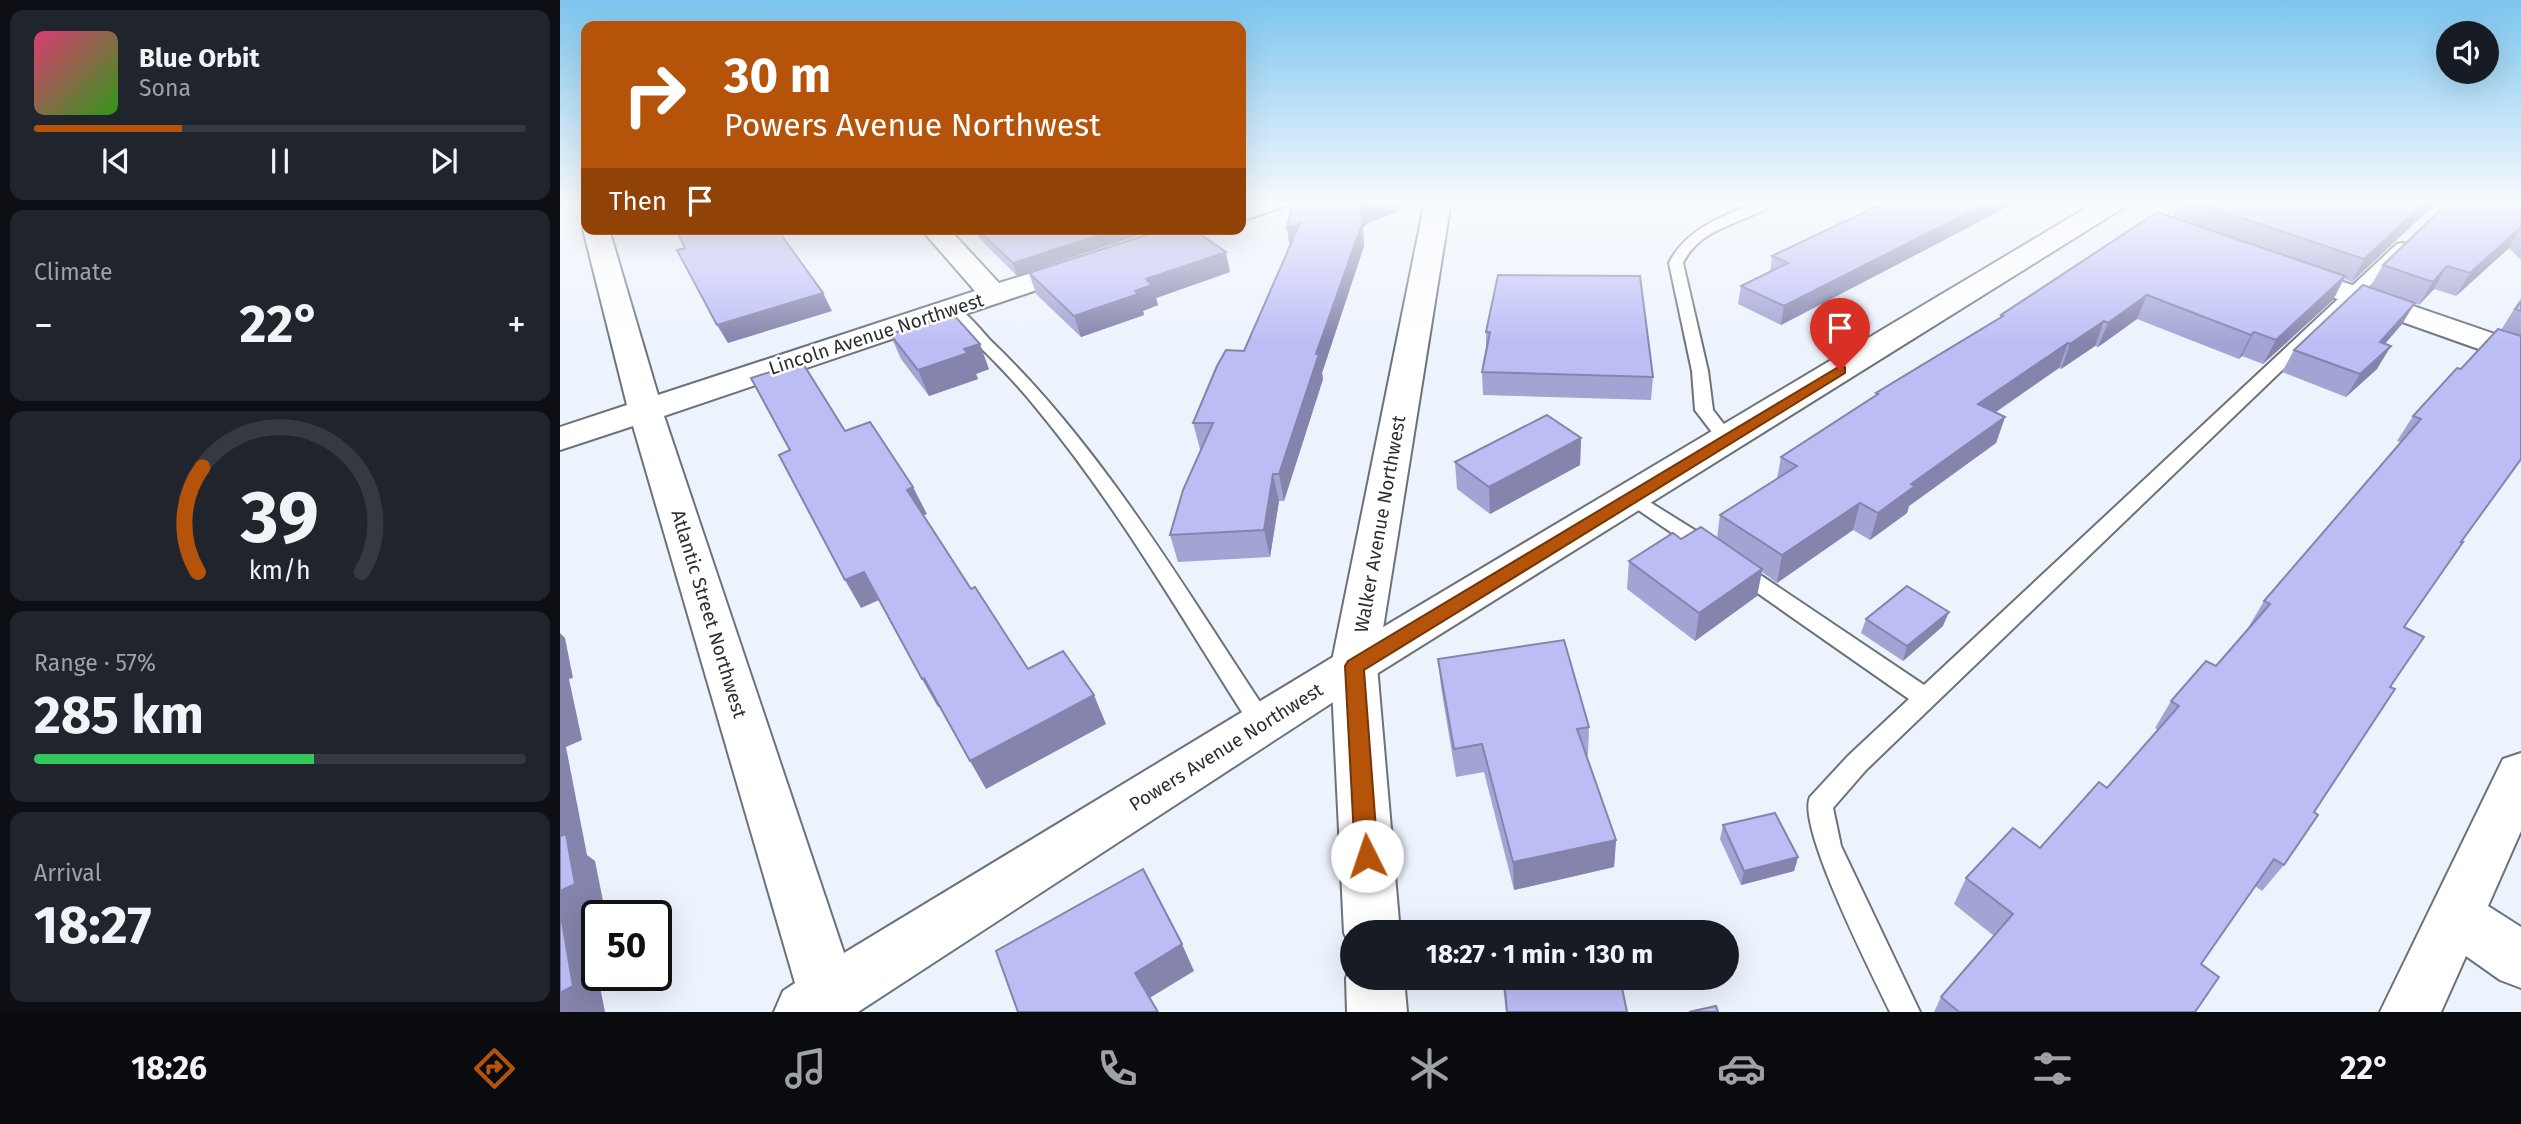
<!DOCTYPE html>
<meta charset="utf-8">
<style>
:root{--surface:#171b24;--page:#20242c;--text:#f1f3f6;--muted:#9ea1a6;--line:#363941;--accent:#b45309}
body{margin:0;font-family:"Fira Sans",sans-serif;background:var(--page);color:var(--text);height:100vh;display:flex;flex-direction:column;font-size:26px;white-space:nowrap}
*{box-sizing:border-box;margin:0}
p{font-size:23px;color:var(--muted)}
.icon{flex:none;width:38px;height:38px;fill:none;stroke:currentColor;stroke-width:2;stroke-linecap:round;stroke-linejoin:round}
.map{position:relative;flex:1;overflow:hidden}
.side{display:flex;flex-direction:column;gap:10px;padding:10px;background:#0d0f14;width:560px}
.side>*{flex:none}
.guide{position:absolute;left:21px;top:21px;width:665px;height:214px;border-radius:14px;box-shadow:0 7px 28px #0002;background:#b45309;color:#fff;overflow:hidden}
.tools{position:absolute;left:1876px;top:21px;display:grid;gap:14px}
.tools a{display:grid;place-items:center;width:63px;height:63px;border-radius:50%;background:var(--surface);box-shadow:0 7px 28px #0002;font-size:35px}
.speed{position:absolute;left:21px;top:900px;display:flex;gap:14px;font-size:35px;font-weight:700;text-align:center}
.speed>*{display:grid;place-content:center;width:91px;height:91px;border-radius:50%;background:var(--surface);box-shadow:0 7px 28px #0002;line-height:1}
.speed .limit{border:4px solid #111;border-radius:10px;background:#fff;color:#111}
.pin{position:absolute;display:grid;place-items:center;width:60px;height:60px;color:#fff;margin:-72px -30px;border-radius:50% 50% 50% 0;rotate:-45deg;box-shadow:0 0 7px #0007}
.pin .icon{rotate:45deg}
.me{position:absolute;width:77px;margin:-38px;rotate:356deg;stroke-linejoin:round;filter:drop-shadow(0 0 5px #0008)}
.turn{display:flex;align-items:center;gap:24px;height:147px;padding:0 28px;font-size:32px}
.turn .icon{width:91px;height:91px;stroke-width:2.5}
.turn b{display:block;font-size:49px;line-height:60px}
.then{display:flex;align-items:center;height:66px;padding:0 28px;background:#0003;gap:14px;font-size:26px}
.big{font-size:52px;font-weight:700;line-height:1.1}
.side .tile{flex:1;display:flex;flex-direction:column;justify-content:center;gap:10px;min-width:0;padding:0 24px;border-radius:14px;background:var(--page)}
.side .dial{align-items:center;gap:0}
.dial svg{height:182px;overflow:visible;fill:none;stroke:var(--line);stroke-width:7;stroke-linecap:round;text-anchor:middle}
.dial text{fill:var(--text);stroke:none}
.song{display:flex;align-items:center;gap:21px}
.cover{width:84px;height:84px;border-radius:10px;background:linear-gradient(135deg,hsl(340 70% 55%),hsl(110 70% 35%))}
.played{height:7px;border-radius:4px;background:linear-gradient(90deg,var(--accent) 30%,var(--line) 30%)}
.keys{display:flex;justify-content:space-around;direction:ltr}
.heat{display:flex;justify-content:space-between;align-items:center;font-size:38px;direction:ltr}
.charge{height:10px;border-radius:5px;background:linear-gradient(90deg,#34c759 57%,var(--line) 0)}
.trip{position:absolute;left:780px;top:920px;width:399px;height:70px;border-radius:35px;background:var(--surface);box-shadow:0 7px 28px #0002;font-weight:700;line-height:70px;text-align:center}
.dock{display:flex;height:112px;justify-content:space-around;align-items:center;background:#090b0e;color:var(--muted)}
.dock .icon{width:49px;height:49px}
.dock .selected{color:var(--accent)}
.dock b{font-size:32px;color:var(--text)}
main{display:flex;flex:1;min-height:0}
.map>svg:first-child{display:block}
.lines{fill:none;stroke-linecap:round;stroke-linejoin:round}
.lane-casing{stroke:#6c727a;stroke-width:4}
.street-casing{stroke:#6c727a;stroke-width:4}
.secondary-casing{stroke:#6c727a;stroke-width:4}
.lane{fill:#fff;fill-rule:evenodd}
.street{fill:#fff;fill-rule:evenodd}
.secondary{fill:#fff;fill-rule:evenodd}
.wall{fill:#a3a3d4}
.shaded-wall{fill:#8484ac}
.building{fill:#bdbdf6;stroke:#8484ac;stroke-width:2}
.route{fill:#b45309;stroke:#753606;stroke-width:2}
.labels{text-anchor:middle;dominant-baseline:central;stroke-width:5;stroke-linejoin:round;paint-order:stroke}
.street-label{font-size:19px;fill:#2c2f32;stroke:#fff}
</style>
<main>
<section class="side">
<div class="tile">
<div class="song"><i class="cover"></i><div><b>Blue Orbit</b><p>Sona</p></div></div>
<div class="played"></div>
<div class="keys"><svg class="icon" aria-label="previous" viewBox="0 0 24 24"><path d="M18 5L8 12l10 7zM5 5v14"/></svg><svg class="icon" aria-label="pause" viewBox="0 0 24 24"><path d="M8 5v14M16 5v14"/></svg><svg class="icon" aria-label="next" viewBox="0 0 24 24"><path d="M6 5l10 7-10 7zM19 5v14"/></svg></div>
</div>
<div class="tile"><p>Climate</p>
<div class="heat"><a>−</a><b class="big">22°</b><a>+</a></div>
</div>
<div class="tile dial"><svg viewBox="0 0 100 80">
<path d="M14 69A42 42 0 1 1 86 69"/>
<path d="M14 69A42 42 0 0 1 16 23" stroke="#b45309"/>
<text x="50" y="56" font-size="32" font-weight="700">39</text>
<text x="50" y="72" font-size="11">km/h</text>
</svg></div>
<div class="tile"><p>Range · 57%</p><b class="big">285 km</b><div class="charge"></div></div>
<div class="tile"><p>Arrival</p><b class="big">18:27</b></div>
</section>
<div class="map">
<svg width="1961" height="1012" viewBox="0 0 1961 1012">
<rect width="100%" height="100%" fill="#edf3fd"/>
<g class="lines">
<g class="lane-casing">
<g id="lane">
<path d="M1199,201H1217C1187,225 1142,224 1123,263L1148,371L1153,410L1176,440L1167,445L1161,444L1135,410L1132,371L1109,263C1127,227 1165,216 1199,201Z"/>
<path d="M1842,243L1847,244V250L1306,770L1273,808L1281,846L1360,1012H1330C1313,976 1236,826 1250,797L1288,756L1349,699L1173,576L1170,571L1173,566H1187L1364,685L1837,244Z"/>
<path d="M390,305C405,309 420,329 430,340C543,448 624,588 710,717L714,724L710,731L702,734L694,731C624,622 559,508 477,409C449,374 417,344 385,313L382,310L385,307Z"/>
<polygon points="1072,491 1157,544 1160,549 1157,554 1143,554 1065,501 1062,497 1065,493"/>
</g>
</g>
<g class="street-casing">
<g id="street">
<polygon points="691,201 729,201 726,206 681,221 681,205"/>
<polygon points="1538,201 1569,201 1566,206 810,678 298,1012 214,1012 223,991 235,983 73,426 0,450 0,427 67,405 23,229 26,224 26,229 49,229 98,395 415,291 361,229 389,229 439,283 523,257 533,259 537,265 533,271 104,416 284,953 778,654"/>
<polygon points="1728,263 1961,343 1961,364 1718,278 1714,272 1718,266"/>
<polygon points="1961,753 1961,831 1928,906 1961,927 1961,988 1940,980 1906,956 1881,1012 1820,1012 1943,759"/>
</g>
</g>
<g class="secondary-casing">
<g id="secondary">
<polygon points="865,201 891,201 817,666 840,933 793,933 793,953 784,933 771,666"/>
<polygon points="793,961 793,978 844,978 847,1012 787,1012 786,978"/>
</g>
</g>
<use href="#lane" class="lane"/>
<use href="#street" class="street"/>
<use href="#secondary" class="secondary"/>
</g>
<g class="wall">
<polygon points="733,201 842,201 842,210 808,223 803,228 804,246 762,373 763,379 724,501 719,501 710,557 618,562 610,535 641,449 640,449 633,423 684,351 730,247"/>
<polygon points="1328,201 1459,201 1221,325 1178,304 1181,286 1210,272 1212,256"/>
<polygon points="1620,201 1878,201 1792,282 1784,279 1773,300 1703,364 1682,356 1679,359 1577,319 1538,347 1535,346 1501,369 1499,368 1435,413 1445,417 1436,443 1349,506 1347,513 1310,540 1293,530 1217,583 1202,572 1197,596 1135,641 1067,589 1069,561 1121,539 1157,538 1160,515 1217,479 1221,457 1315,397 1316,393 1440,318 1441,315 1613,217"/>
<polygon points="1961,201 1961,260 1949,248 1896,296 1874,289 1859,305 1855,303 1842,324 1825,344 1817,369 1786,397 1722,372 1734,350 1810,287 1823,265"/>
<polygon points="416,229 597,229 457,276 419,238"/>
<polygon points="670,272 596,298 598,305 583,311 584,315 521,337 476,294 469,273"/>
<polygon points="938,275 1093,377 1091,400 923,395 922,372 926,350 926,332"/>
<polygon points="1961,298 1961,459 1901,542 1844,627 1830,687 1754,812 1724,865 1702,891 1695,886 1641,964 1635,1012 1374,1012 1381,997 1434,936 1394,904 1406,878 1480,848 1547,788 1598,730 1595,728 1611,701 1656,666 1689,628 1688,628 1704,601 1841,442 1837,441 1853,416 1941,330"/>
<polygon points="330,334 429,369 416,374 418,379 369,396 341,359"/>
<polygon points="1021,438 1020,465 930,514 897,489 895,462"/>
<polygon points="1306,619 1383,626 1343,661 1301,633"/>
<polygon points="878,659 1029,727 1028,755 1026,756 1056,840 1054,867 954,890 924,772 896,777 881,687"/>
<polygon points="1163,825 1238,857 1234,871 1181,885 1160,839"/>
<polygon points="942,978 1060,978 1067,1012 946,1012"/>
</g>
<g class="shaded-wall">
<polygon points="805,201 842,201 842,210 808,223 803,228 804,246 762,373 763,379 724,501 719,474 800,206"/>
<polygon points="1431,201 1459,201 1221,325 1224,306"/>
<polygon points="1867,201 1878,201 1792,282 1804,259"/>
<polygon points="740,223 730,250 727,228"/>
<polygon points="1961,227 1949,248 1896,296 1910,273"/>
<polygon points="558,229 597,229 457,276 453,263"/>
<polygon points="666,252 670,272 596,298 598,305 583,311 584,315 521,337 514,316 575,291 586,279"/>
<polygon points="1887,266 1874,289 1859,305 1873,282"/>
<polygon points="1785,276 1773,300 1703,364 1716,340"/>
<polygon points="263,293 272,311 168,343 157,325"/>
<polygon points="1587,295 1577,319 1538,347 1548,323"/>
<polygon points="1855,303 1842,324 1806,365 1820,342"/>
<polygon points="1544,321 1535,346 1501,369 1510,344"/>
<polygon points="1694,332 1682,356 1679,359 1691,335"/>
<polygon points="1508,343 1499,368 1409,430 1418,404"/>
<polygon points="420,344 429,369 416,374 418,379 369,396 358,370 404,349"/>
<polygon points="1831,346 1817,369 1786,397 1800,374"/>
<polygon points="1445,417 1436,443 1349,506 1347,513 1310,540 1318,513 1351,484"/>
<polygon points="1021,438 1020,465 930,514 929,487"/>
<polygon points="713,474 719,501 710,557 704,530"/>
<polygon points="353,487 367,514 360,517 347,490"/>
<polygon points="1300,503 1293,530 1217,583 1222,555"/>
<polygon points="1202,569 1197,596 1135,641 1139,613"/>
<polygon points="304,572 319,600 301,608 285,580"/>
<polygon points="1389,612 1383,626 1343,661 1347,646"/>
<polygon points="0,633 5,638 13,678 9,679 22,740 6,747 27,855 35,861 45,911 27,920 45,1012 0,1012"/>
<polygon points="364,678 380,706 378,707 362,679"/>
<polygon points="534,695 546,724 426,789 410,761"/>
<polygon points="1056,840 1054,867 954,890 953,862"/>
<polygon points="1238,857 1234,871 1181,885 1184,871"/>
<polygon points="622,944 634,971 588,999 575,973"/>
</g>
<g class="building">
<polygon points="733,201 805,201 800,206 802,224 756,354 759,354 719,474 713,474 704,530 610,535 623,490 653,423 633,423 657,366 666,350 684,351 740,223 727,228"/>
<polygon points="1328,201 1431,201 1224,306 1181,286 1228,263 1212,256"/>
<polygon points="1632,201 1867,201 1804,259"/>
<polygon points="1890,201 1961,201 1961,227 1910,273 1887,266 1873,282 1823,265"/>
<polygon points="1597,212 1785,276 1716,340 1694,332 1691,335 1587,295 1548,323 1544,321 1510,344 1508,343 1418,404 1445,417 1351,484 1355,486 1318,513 1300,503 1222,555 1160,515 1237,466 1221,457 1318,394 1316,393 1443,316 1441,315"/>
<polygon points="116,229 217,229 263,293 157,325 117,250 125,248"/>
<polygon points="417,229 558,229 453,263"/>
<polygon points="604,229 632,229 666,252 586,279 592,285 575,291 578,294 514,316 469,273"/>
<polygon points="938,275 1080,276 1093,377 922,372 930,332 926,332"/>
<polygon points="1803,285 1855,303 1820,342 1831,346 1800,374 1734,350"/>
<polygon points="1961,302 1961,311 1955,309"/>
<polygon points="393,314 420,344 404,349 408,353 358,370 330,334"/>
<polygon points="1938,329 1961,336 1961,459 1901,542 1903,542 1844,627 1864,637 1830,687 1835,689 1754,812 1758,815 1724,865 1714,859 1641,964 1659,977 1635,1012 1399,1012 1381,997 1453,914 1406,878 1453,828 1480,848 1539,782 1547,788 1619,706 1611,701 1646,661 1656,666 1710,604 1704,601 1861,419 1853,416 1897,368 1901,369"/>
<polygon points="242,362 285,431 310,422 353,487 347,490 411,589 415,587 468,669 503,651 534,695 410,761 364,678 362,679 304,572 285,580 219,455 230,450 191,378"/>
<polygon points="987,415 1021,438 929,487 895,462"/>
<polygon points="1141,527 1202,569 1139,613 1069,561 1113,533 1121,539"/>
<polygon points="1347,586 1389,612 1347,646 1306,619"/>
<polygon points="1004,640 1029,727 1017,729 1056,840 953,862 922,744 894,749 878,659"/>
<polygon points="1215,813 1238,857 1184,871 1163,825"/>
<polygon points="0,833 1,836 6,834 15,884 0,891"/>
<polygon points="583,869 622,944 575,973 598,1012 458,1012 436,951"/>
<polygon points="0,910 13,986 0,993"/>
<polygon points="944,978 1060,978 1067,1012 947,1012"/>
<polygon points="1156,1006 1158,1012 1129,1012"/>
</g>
<linearGradient id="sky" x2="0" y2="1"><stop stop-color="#7cc5ee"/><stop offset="0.59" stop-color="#f7fafe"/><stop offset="1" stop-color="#f7fafe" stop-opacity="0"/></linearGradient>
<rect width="1961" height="343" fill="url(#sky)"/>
<polygon class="route" points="1280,366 1285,367 1285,373 804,670 818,856 814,863 807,866 799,863 795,856 785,666 788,661"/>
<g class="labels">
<g class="street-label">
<text transform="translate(316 334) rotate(-18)">Lincoln Avenue Northwest</text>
<text transform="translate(820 524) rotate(-80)">Walker Avenue Northwest</text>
<text transform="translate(149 614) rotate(73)">Atlantic Street Northwest</text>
<text transform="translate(666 747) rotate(-32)">Powers Avenue Northwest</text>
</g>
</g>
</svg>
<div class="tools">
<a><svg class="icon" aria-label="sound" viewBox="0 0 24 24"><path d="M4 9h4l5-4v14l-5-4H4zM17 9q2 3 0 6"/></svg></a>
</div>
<div class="speed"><div class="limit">50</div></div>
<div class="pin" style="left:1280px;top:370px;background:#d93025"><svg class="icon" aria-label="arrive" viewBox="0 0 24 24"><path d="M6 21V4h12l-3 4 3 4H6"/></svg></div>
<svg class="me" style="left:807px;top:856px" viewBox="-20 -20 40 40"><circle r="19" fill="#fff"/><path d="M0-13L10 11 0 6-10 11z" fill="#b45309"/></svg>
<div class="trip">18:27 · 1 min · 130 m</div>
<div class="guide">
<div class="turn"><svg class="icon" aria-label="right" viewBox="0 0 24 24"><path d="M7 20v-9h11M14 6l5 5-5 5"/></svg><div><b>30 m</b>Powers Avenue Northwest</div></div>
<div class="then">Then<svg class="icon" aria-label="arrive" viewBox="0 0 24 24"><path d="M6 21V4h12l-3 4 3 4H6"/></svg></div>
</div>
</div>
</main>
<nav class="dock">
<b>18:26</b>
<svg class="icon selected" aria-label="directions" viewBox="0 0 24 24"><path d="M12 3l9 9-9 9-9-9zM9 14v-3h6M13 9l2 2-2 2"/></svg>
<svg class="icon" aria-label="music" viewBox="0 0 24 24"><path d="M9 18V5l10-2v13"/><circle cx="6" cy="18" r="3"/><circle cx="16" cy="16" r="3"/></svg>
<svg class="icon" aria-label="phone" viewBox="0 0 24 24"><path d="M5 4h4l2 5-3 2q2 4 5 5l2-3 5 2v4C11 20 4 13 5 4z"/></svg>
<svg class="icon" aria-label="climate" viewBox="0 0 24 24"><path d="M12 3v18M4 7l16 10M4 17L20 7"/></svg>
<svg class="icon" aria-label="car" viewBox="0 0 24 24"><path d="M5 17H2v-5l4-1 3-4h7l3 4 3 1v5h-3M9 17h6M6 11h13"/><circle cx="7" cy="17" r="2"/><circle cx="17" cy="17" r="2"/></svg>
<svg class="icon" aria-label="filters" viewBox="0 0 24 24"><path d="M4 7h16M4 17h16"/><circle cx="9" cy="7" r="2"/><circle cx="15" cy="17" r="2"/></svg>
<b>22°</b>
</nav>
